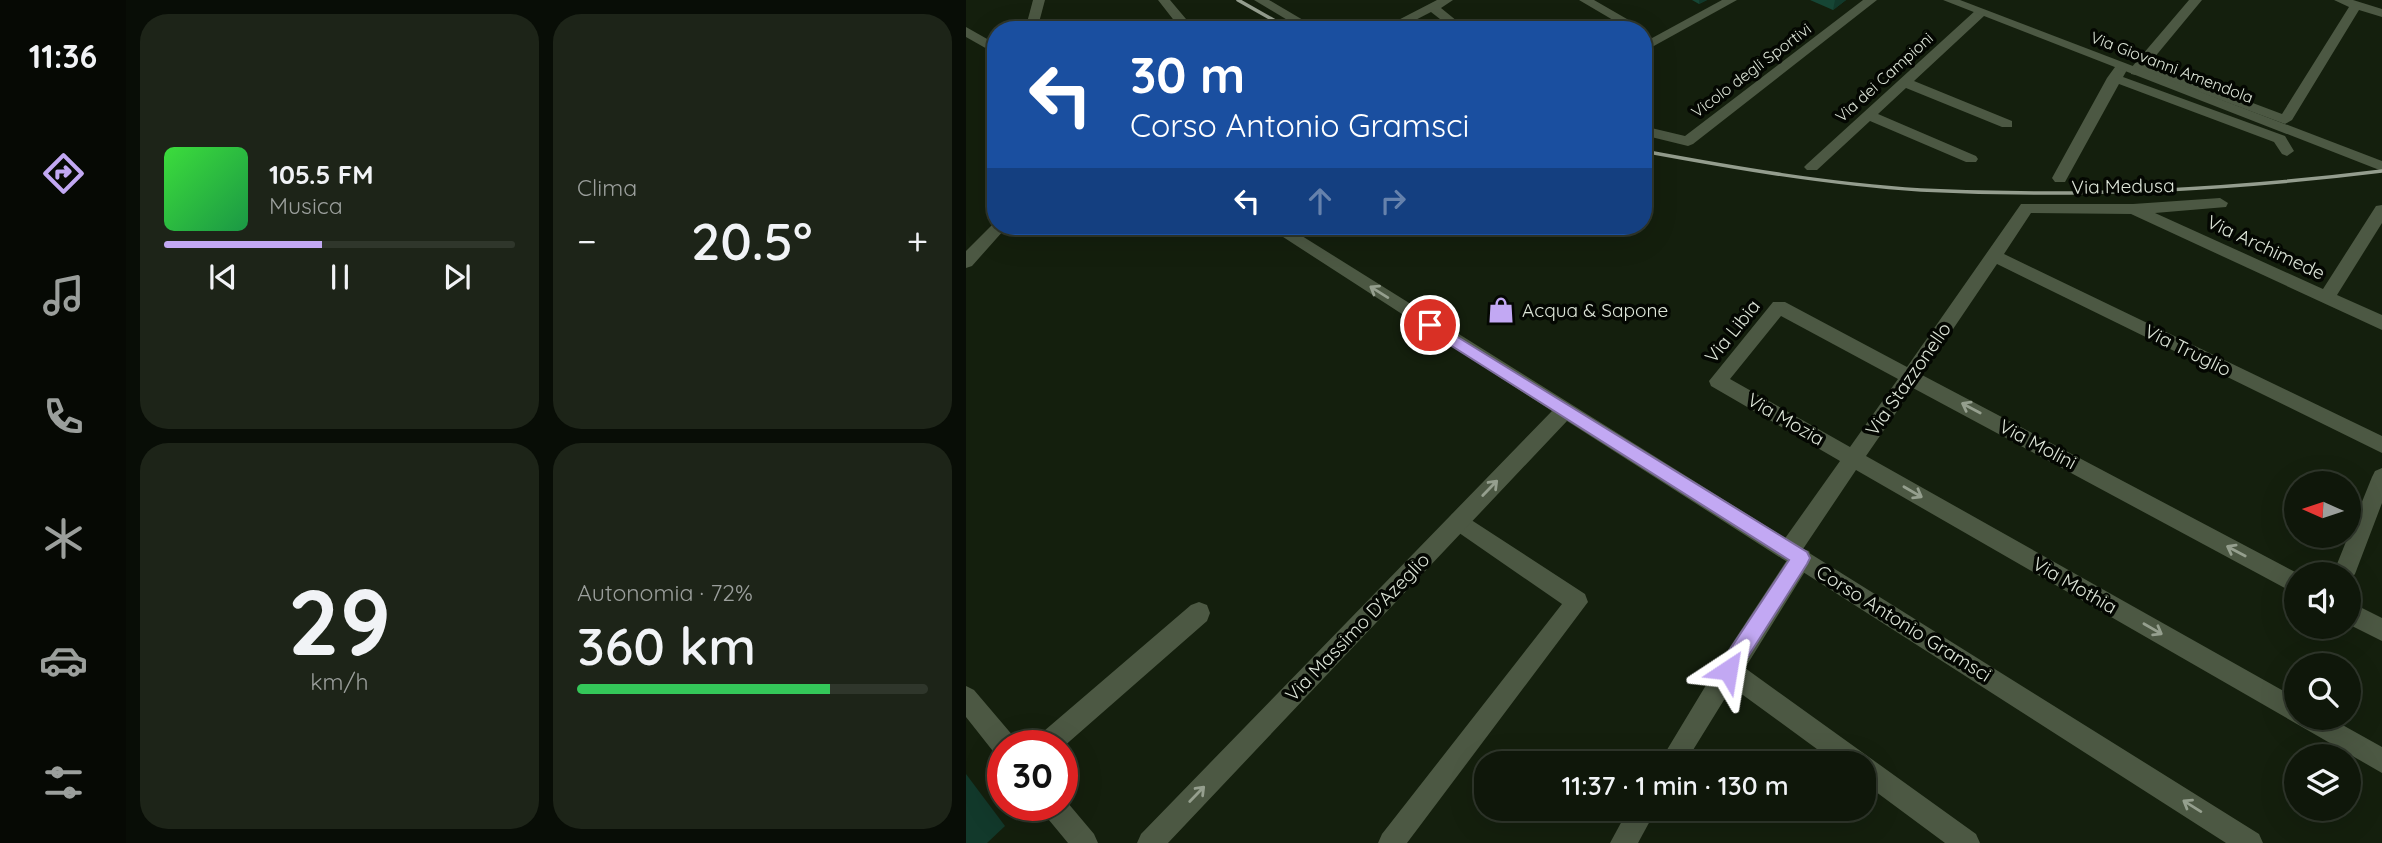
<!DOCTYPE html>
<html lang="it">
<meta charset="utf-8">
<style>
:root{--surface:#0f170a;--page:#1d2418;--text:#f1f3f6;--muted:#9b9f9c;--line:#2f362b;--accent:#c2a8f3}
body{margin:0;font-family:Quicksand,sans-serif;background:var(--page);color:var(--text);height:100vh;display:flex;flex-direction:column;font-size:26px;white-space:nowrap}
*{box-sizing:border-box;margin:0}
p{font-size:23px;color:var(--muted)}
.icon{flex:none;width:38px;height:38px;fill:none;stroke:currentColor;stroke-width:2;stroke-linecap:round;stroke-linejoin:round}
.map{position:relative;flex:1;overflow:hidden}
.details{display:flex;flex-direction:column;gap:14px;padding:14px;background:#080d06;width:840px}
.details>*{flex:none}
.guide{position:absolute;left:21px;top:21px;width:665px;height:214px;border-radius:28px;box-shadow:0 7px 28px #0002,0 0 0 2px var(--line);background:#1a4fa0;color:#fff;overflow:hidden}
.needle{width:46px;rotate:273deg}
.controls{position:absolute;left:1318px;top:471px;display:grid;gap:14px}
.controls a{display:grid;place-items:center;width:77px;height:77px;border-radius:50%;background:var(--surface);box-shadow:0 7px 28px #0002,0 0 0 2px var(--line);font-size:35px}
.speed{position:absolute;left:21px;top:730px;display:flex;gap:14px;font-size:35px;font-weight:700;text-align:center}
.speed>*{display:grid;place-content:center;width:91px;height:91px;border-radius:50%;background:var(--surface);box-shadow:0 7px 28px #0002,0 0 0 2px var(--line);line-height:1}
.speed .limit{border:10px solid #d22;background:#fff;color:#111}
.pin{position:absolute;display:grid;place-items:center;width:60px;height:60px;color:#fff;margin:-30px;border:4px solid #fff;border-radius:50%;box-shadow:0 2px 7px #0007}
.me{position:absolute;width:77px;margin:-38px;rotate:33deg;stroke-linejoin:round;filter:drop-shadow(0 0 5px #0008)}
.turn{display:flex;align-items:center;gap:24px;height:147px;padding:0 28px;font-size:32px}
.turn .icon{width:91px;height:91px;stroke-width:2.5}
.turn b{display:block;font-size:49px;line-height:60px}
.lanes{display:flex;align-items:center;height:66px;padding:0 28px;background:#0003;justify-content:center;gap:35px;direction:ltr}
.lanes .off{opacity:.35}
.big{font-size:52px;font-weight:600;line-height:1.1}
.details .card{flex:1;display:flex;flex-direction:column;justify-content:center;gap:10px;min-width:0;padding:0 24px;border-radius:28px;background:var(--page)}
.details .dial{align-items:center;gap:0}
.dial b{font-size:91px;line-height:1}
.song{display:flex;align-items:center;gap:21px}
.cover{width:84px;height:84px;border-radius:10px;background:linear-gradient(135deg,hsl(120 70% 55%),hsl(140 70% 35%))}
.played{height:7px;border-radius:4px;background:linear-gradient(90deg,var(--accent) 45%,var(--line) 45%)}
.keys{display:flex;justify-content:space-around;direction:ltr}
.heat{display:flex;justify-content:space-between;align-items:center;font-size:38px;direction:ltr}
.charge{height:10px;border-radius:5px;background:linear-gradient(90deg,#34c759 72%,var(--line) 0)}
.details .tiles{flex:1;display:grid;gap:14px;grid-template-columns:repeat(2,1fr)}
.trip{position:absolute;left:508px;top:751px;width:402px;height:70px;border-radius:28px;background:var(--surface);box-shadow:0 7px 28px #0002,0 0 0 2px var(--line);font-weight:600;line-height:70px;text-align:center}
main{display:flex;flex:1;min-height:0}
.tabs{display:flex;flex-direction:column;width:126px;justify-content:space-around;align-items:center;background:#060904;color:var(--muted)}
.tabs .icon{width:49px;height:49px}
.tabs .on{color:var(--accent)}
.tabs b{font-size:32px;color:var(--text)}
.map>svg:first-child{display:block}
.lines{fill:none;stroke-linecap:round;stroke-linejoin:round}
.minor{fill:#4c5843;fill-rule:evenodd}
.tertiary{fill:#4c5843;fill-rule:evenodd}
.secondary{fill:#4c5843;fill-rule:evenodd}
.rail{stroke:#949d8e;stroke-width:3.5}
.wall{fill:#164635}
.shaded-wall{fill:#12392b}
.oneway{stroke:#959f8e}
.route{fill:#c2a8f3;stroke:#7e6d9e;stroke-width:2}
.labels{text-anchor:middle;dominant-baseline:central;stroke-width:7;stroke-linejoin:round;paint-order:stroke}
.far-street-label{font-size:16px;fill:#dee6d9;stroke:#040702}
.street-label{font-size:19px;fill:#dee6d9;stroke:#040702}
.poi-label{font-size:19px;fill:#dee6d9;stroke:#040702;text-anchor:start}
</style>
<main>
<nav class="tabs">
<b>11:36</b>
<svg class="icon on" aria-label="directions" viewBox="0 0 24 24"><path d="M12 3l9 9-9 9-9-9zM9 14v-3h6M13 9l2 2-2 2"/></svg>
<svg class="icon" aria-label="music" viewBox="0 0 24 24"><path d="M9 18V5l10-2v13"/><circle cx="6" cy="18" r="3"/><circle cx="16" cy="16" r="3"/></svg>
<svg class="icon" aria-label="phone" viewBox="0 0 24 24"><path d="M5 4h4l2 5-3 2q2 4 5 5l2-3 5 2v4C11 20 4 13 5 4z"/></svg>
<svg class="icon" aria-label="climate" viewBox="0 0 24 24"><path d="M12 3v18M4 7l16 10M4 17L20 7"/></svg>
<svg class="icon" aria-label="car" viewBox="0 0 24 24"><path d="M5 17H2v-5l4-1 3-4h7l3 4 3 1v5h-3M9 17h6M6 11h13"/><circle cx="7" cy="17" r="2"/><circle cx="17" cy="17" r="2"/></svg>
<svg class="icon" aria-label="filters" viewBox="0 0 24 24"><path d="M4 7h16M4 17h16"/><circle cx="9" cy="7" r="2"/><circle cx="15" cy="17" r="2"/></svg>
</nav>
<section class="details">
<div class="tiles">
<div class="card">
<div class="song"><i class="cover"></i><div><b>105.5 FM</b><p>Musica</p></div></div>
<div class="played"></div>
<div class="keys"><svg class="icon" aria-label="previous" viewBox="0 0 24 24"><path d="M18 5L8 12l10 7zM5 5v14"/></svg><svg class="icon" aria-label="pause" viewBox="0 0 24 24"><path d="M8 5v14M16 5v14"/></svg><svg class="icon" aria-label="next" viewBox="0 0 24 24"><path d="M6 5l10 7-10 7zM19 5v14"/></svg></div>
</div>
<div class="card"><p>Clima</p>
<div class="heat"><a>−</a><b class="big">20.5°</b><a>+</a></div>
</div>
<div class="card dial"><b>29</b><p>km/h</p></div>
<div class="card"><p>Autonomia · 72%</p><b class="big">360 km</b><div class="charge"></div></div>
</div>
</section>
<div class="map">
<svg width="1416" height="843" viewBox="0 0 1416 843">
<rect width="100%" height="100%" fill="#141f0d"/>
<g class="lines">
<g class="minor">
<polygon points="192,0 204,0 220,19 238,20 243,30 231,30 229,27 207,30 210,23"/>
<polygon points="288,0 303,0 354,30 338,30"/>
<polygon points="471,0 487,0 475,8 502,30 488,30 465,12 430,30 413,30"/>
<polygon points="613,0 628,0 680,30 677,33 677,30 664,30"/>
<polygon points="756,0 771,0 677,52 677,43"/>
<polygon points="897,0 911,0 727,144 722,146 677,135 677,126 719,136"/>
<polygon points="1223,0 1236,0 1183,64 1316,114 1383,7 1368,0 1387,0 1416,9 1416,17 1393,10 1326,120 1319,124 1177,71 1170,75 1165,74 1165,68"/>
<polygon points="1014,9 1018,10 1018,16 948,81 1046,121 1046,127 1036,127 940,88 912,114 1010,156 1012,159 1010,162 1000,162 904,121 851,170 841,170 838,167 841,164 1010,10"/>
<polygon points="1154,66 1161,70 1157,77 1319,136 1328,151 1321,156 1316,154 1308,142 1153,84 1099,182 1089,182 1086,178 1141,78 1149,67"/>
<path d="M1254,198L1262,203L1260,207L1189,213L1357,289L1410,206L1416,205V223L1371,295L1416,315V330L1165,214L1065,213L1038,254L1416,436V453L1031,264L956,375L1333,574H1330V594L947,388L900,456L1330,698V718H1364L1416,747V773L890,470L837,549L843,551L846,558L843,565L779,668L1010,834L1014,843H979L898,783V763H870L766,687L719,763H693L754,662L821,560L815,558L812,551L815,544L874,461L745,386L743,381L807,302H819L941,367L1055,204H1167ZM815,316L932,379L884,447L764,379Z"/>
<polygon points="1416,468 1416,503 1389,574 1382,582 1382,574 1367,574 1406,477 1409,471"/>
<polygon points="493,512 619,594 622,602 441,843 412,843 416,834 596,604 486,528 483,521 486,514"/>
<polygon points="1382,601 1416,618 1416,641 1382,624"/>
<polygon points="233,602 241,605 244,613 241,621 96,748 96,746 68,746 71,737 225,605"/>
<polygon points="663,808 691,808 672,843 644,843"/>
</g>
<g class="tertiary">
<polygon points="67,0 79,0 71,30 59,30"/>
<polygon points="0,27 30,44 30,54 0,37"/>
<polygon points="30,221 30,226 40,226 38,230 6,266 0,268 0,251"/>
<polygon points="300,226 320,226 1293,834 1297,843 1260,843 601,421 202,843 171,843 175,834 586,411"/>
<polygon points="0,686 8,690 48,737 51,746 37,746 37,757 30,755 0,717"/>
<polygon points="96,796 128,834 132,843 102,843 78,814 74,805 96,805"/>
</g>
<polygon class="secondary" points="977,0 994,0 1416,161 1416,171"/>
<g class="rail">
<polyline points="272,0 325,30"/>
<path d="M677,151C769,168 862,184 955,190C1110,198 1262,190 1416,171"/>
</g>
</g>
<g class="wall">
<polygon points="726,0 741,0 733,4"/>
<polygon points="844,0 880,0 867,10"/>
</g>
<g class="shaded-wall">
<polygon points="733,0 741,0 733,4"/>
<polygon points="869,0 880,0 867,10"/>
<polygon points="0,774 39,826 21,843 0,843"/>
</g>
<defs><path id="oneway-shaft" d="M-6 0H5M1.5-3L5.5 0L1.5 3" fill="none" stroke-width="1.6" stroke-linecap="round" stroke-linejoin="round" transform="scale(1.75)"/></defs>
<g class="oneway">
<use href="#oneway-shaft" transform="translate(413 292) rotate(-148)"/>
<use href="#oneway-shaft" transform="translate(1005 408) rotate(-152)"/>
<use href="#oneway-shaft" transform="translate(524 488) rotate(-46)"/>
<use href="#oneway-shaft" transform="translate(947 492) rotate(30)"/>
<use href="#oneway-shaft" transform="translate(1270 551) rotate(-152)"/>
<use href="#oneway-shaft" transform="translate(1187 629) rotate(30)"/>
<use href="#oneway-shaft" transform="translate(231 794) rotate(-46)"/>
<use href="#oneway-shaft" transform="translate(1226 806) rotate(-148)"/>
</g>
<polygon class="route" points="464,320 841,552 844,558 841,564 769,677 762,680 755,677 752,670 755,663 823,560 459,329 457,325 459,321"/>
<defs>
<g id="shop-bare" transform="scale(2.1)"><path d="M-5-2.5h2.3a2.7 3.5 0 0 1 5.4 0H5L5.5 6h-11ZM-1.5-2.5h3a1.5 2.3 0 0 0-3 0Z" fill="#c2a8f3" stroke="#040702" stroke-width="2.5" paint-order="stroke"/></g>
</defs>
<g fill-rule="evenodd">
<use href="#shop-bare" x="535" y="310"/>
</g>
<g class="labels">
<g class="far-street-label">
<text transform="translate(1206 67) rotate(21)">Via Giovanni Amendola</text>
<text transform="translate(785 70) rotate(-37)">Vicolo degli Sportivi</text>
<text transform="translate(918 77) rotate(-42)">Via dei Campioni</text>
</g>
<g class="street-label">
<text transform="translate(1157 186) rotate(-1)">Via Medusa</text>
<text transform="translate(1300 247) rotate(25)">Via Archimede</text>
<text transform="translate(766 331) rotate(-51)">Via Libia</text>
<text transform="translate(1222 350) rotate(26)">Via Truglio</text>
<text transform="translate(942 379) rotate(-55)">Via Stazzonello</text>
<text transform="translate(820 419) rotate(30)">Via Mozia</text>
<text transform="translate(1072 444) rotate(28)">Via Molini</text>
<text transform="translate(1109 585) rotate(30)">Via Mothia</text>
<text transform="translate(938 623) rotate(32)">Corso Antonio Gramsci</text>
<text transform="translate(391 627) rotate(-46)">Via Massimo D'Azeglio</text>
</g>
<g class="poi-label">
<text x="556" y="310">Acqua &amp; Sapone</text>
</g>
</g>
</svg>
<div class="controls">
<a><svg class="needle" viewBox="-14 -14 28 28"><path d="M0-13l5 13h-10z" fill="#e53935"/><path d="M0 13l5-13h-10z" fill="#9b9f9c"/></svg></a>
<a><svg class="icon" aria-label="sound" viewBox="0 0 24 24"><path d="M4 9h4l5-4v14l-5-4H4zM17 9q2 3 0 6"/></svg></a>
<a><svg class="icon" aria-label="search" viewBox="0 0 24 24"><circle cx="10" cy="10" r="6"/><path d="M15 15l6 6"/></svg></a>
<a><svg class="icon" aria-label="layers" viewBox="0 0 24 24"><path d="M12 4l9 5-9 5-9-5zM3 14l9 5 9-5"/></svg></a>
</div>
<div class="speed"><div class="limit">30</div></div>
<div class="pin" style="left:464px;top:325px;background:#d93025"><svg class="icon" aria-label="arrive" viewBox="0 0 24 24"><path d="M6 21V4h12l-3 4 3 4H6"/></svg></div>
<svg class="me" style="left:762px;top:670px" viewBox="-20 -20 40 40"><path d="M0-17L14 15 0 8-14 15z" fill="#c2a8f3" stroke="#fff" stroke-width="4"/></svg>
<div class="trip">11:37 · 1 min · 130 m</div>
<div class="guide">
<div class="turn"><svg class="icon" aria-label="left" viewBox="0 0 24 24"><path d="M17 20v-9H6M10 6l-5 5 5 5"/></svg><div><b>30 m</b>Corso Antonio Gramsci</div></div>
<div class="lanes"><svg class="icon" aria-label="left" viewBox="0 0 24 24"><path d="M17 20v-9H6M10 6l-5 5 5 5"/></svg><svg class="icon off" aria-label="ahead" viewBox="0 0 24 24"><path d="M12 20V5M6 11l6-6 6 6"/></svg><svg class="icon off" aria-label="right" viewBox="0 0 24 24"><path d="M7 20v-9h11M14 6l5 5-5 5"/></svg></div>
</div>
</div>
</main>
